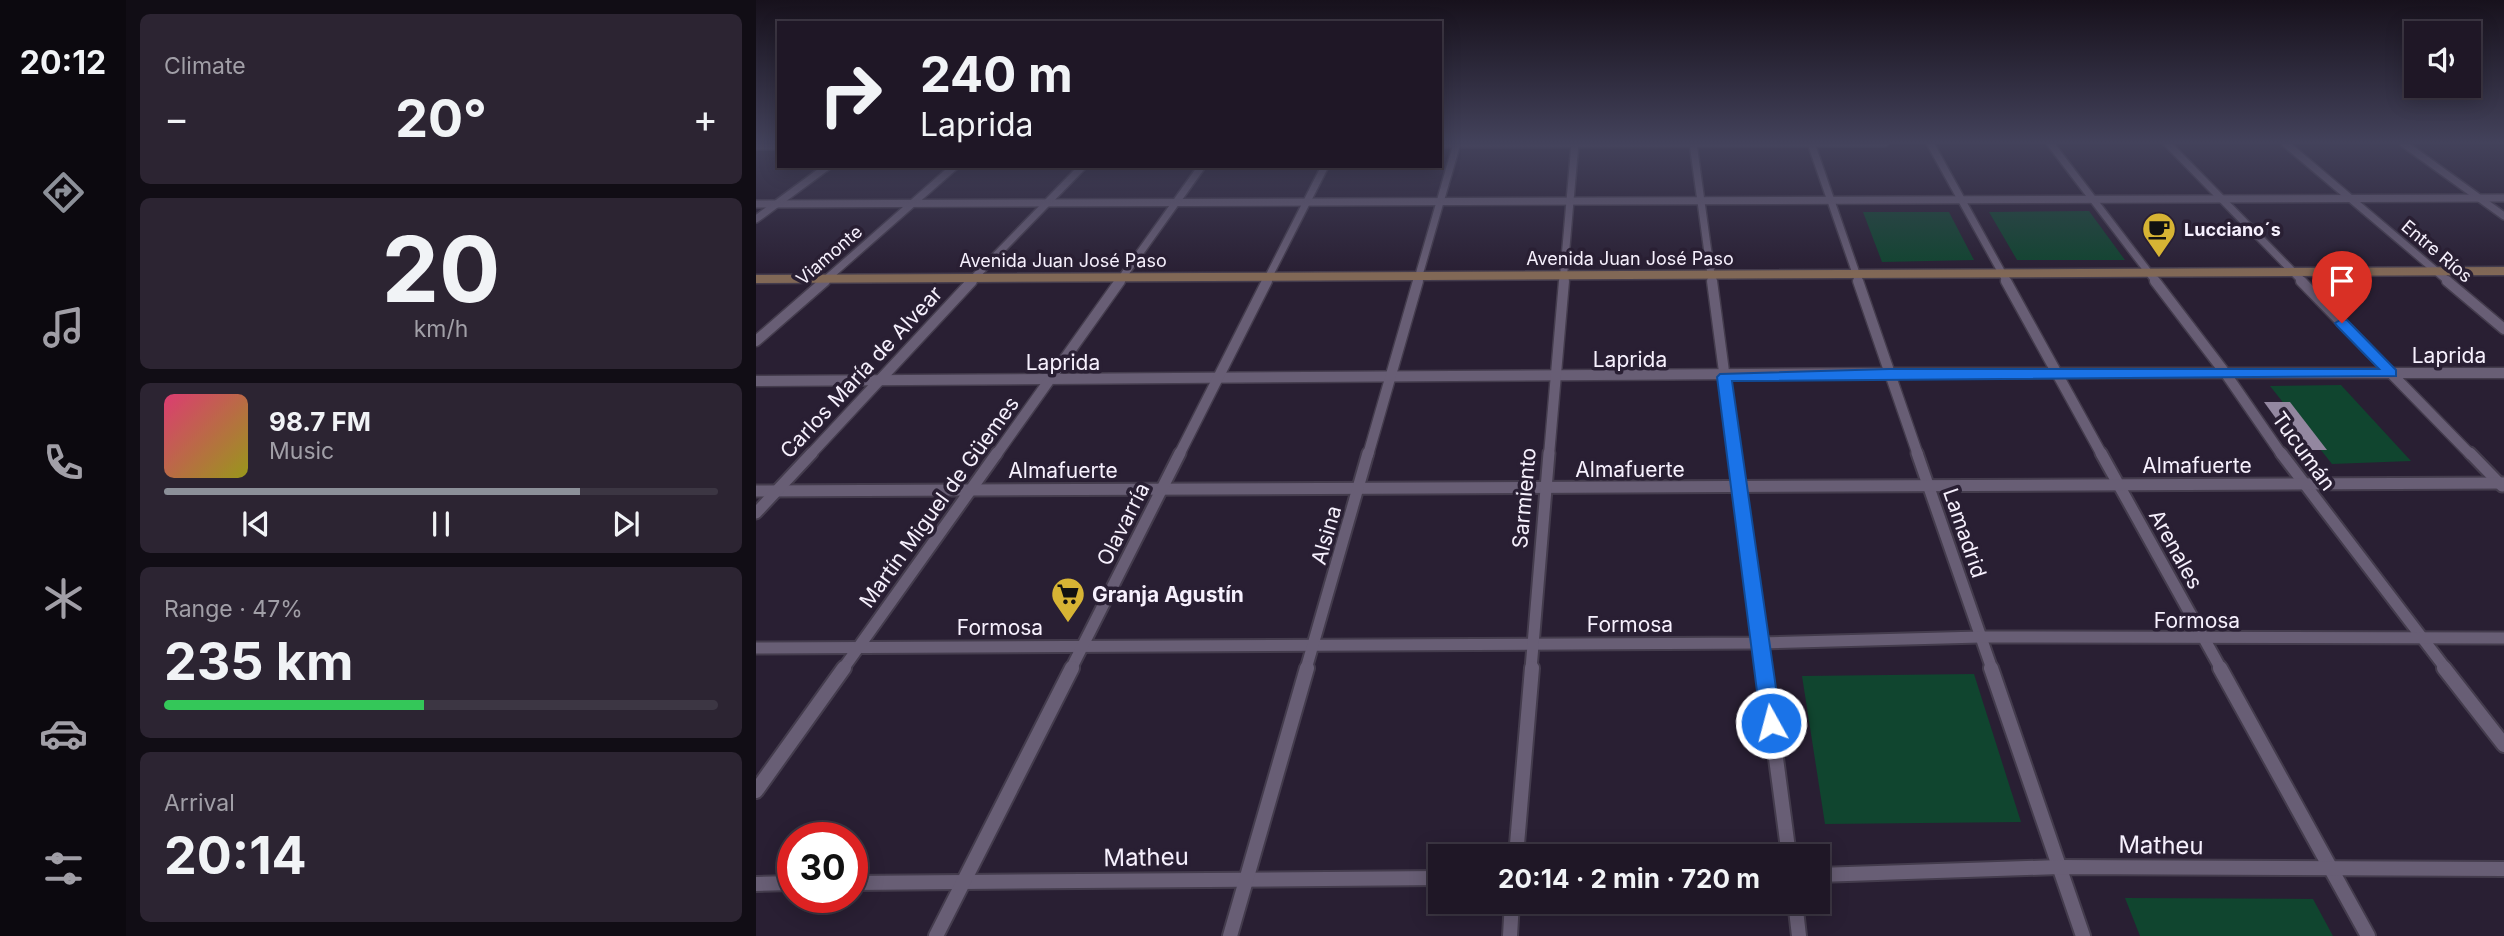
<!DOCTYPE html>
<meta charset="utf-8">
<style>
:root{--surface:#1f1726;--page:#2c2432;--text:#f1f3f6;--muted:#a19fa7;--line:#3c3643;--accent:#8c9099}
body{margin:0;font-family:Inter,sans-serif;background:var(--page);color:var(--text);height:100vh;display:flex;flex-direction:column;font-size:26px;white-space:nowrap}
*{box-sizing:border-box;margin:0}
p{font-size:23px;color:var(--muted)}
.icon{flex:none;width:38px;height:38px;fill:none;stroke:currentColor;stroke-width:2;stroke-linecap:round;stroke-linejoin:round}
.map{position:relative;flex:1;overflow:hidden}
.sheet{display:flex;flex-direction:column;gap:14px;padding:14px;background:#110d15;width:630px}
.sheet>*{flex:none}
.top-card{position:absolute;left:21px;top:21px;width:665px;height:147px;border-radius:0px;box-shadow:0 4px 18px #0003,0 0 0 2px var(--line);background:#1f1726;color:var(--text);overflow:hidden}
.fabs{position:absolute;left:1648px;top:21px;display:grid;gap:14px}
.fabs a{display:grid;place-items:center;width:77px;height:77px;border-radius:0px;background:var(--surface);box-shadow:0 4px 18px #0003,0 0 0 2px var(--line);font-size:35px}
.speed{position:absolute;left:21px;top:822px;display:flex;gap:14px;font-size:35px;font-weight:700;text-align:center}
.speed>*{display:grid;place-content:center;width:91px;height:91px;border-radius:50%;background:var(--surface);box-shadow:0 4px 18px #0003,0 0 0 2px var(--line);line-height:1}
.speed .limit{border:10px solid #d22;background:#fff;color:#111}
.pin{position:absolute;display:grid;place-items:center;width:60px;height:60px;color:#fff;margin:-72px -30px;border-radius:50% 50% 50% 0;rotate:-45deg;box-shadow:0 0 7px #0007}
.pin .icon{rotate:45deg}
.me{position:absolute;width:77px;margin:-38px;rotate:353deg;stroke-linejoin:round;filter:drop-shadow(0 0 5px #0008)}
.turn{display:flex;align-items:center;gap:24px;height:147px;padding:0 28px;font-size:32px}
.turn .icon{width:91px;height:91px;stroke-width:2.5}
.turn b{display:block;font-size:49px;line-height:60px}
.big{font-size:52px;font-weight:700;line-height:1.1}
.sheet .tile{flex:1;display:flex;flex-direction:column;justify-content:center;gap:10px;min-width:0;padding:0 24px;border-radius:10px;background:var(--page)}
.sheet .dial{align-items:center;gap:0}
.dial b{font-size:91px;line-height:1}
.song{display:flex;align-items:center;gap:21px}
.cover{width:84px;height:84px;border-radius:10px;background:linear-gradient(135deg,hsl(340 70% 55%),hsl(60 70% 35%))}
.played{height:7px;border-radius:4px;background:linear-gradient(90deg,var(--accent) 75%,var(--line) 75%)}
.keys{display:flex;justify-content:space-around;direction:ltr}
.heat{display:flex;justify-content:space-between;align-items:center;font-size:38px;direction:ltr}
.charge{height:10px;border-radius:5px;background:linear-gradient(90deg,#34c759 47%,var(--line) 0)}
.trip{position:absolute;left:672px;top:844px;width:402px;height:70px;border-radius:0px;background:var(--surface);box-shadow:0 4px 18px #0003,0 0 0 2px var(--line);font-weight:700;line-height:70px;text-align:center}
main{display:flex;flex:1;min-height:0}
.dock{display:flex;flex-direction:column;width:126px;justify-content:space-around;align-items:center;background:#0c090f;color:var(--muted)}
.dock .icon{width:49px;height:49px}
.dock .current{color:var(--accent)}
.dock b{font-size:32px;color:var(--text)}
.map>svg:first-child{display:block}
.green{fill:#10452f}
.building{fill:#9387a0}
.lines{fill:none;stroke-linecap:round;stroke-linejoin:round}
.street-far3-casing{stroke:#443c4d;stroke-width:10}
.street-far2-casing{stroke:#443c4d;stroke-width:13}
.street-far1-casing{stroke:#443c4d;stroke-width:15}
.street-casing{stroke:#443c4d;stroke-width:18}
.secondary-casing{stroke:#443c4d;stroke-width:3}
.street-far3{stroke:#685e75;stroke-width:7}
.street-far2{stroke:#685e75;stroke-width:10}
.street-far1{stroke:#685e75;stroke-width:11}
.street{stroke:#685e75;stroke-width:14}
.secondary{fill:#816856;fill-rule:evenodd}
.route{fill:#1a73e8;stroke:#114b97;stroke-width:2}
.labels{text-anchor:middle;dominant-baseline:central;stroke-width:7;stroke-linejoin:round;paint-order:stroke}
.far-poi-label{font-size:18px;font-weight:bold;fill:#f6f0fd;stroke:#291f33;text-anchor:start}
.far-street-label{font-size:18px;fill:#f6f0fd;stroke:#291f33}
.street-label{font-size:21px;fill:#f6f0fd;stroke:#291f33}
.poi-label{font-size:21px;font-weight:bold;fill:#f6f0fd;stroke:#291f33;text-anchor:start}
.near-street-label{font-size:24px;fill:#f6f0fd;stroke:#291f33}
</style>
<main>
<nav class="dock">
<b>20:12</b>
<svg class="icon current" aria-label="directions" viewBox="0 0 24 24"><path d="M12 3l9 9-9 9-9-9zM9 14v-3h6M13 9l2 2-2 2"/></svg>
<svg class="icon" aria-label="music" viewBox="0 0 24 24"><path d="M9 18V5l10-2v13"/><circle cx="6" cy="18" r="3"/><circle cx="16" cy="16" r="3"/></svg>
<svg class="icon" aria-label="phone" viewBox="0 0 24 24"><path d="M5 4h4l2 5-3 2q2 4 5 5l2-3 5 2v4C11 20 4 13 5 4z"/></svg>
<svg class="icon" aria-label="climate" viewBox="0 0 24 24"><path d="M12 3v18M4 7l16 10M4 17L20 7"/></svg>
<svg class="icon" aria-label="car" viewBox="0 0 24 24"><path d="M5 17H2v-5l4-1 3-4h7l3 4 3 1v5h-3M9 17h6M6 11h13"/><circle cx="7" cy="17" r="2"/><circle cx="17" cy="17" r="2"/></svg>
<svg class="icon" aria-label="filters" viewBox="0 0 24 24"><path d="M4 7h16M4 17h16"/><circle cx="9" cy="7" r="2"/><circle cx="15" cy="17" r="2"/></svg>
</nav>
<section class="sheet">
<div class="tile"><p>Climate</p>
<div class="heat"><a>−</a><b class="big">20°</b><a>+</a></div>
</div>
<div class="tile dial"><b>20</b><p>km/h</p></div>
<div class="tile">
<div class="song"><i class="cover"></i><div><b>98.7 FM</b><p>Music</p></div></div>
<div class="played"></div>
<div class="keys"><svg class="icon" aria-label="previous" viewBox="0 0 24 24"><path d="M18 5L8 12l10 7zM5 5v14"/></svg><svg class="icon" aria-label="pause" viewBox="0 0 24 24"><path d="M8 5v14M16 5v14"/></svg><svg class="icon" aria-label="next" viewBox="0 0 24 24"><path d="M6 5l10 7-10 7zM19 5v14"/></svg></div>
</div>
<div class="tile"><p>Range · 47%</p><b class="big">235 km</b><div class="charge"></div></div>
<div class="tile"><p>Arrival</p><b class="big">20:14</b></div>
</section>
<div class="map">
<svg width="1748" height="936" viewBox="0 0 1748 936">
<rect width="100%" height="100%" fill="#291f33"/>
<g class="green">
<polygon points="1333,211 1369,260 1261,260 1233,212"/>
<polygon points="1107,212 1193,212 1218,260 1126,262"/>
<polygon points="1585,385 1655,461 1576,464 1514,386"/>
<polygon points="1218,674 1265,822 1069,824 1046,676"/>
<polygon points="1369,898 1557,899 1577,936 1384,936"/>
</g>
<polygon class="building" points="1508,402 1534,402 1571,450 1543,450"/>
<g class="lines">
<g class="street-far3-casing">
<g id="street-far3">
<polyline points="937,143 956,282"/>
<polyline points="1055,143 1103,282"/>
<polyline points="1174,143 1251,282"/>
<polyline points="1294,143 1400,282"/>
<polyline points="1411,143 1547,282"/>
<polyline points="1529,143 1693,282"/>
<polyline points="1647,143 1748,216"/>
<polyline points="684,144 1129,143"/>
<polyline points="0,146 23,146"/>
<polyline points="0,204 1748,198"/>
<polyline points="0,219 72,166"/>
<polyline points="67,282 199,166"/>
<polyline points="214,282 327,166"/>
<polyline points="363,282 446,166"/>
<polyline points="510,282 569,166"/>
<polyline points="661,282 701,143"/>
<polyline points="807,282 819,143"/>
</g>
</g>
<g class="street-far2-casing">
<g id="street-far2">
<polyline points="956,281 979,455"/>
<polyline points="1102,281 1162,455"/>
<polyline points="1250,281 1346,455"/>
<polyline points="1399,281 1470,374 1526,455"/>
<polyline points="1545,281 1715,455"/>
<polyline points="1691,281 1748,329"/>
<polyline points="0,341 69,281"/>
<polyline points="0,381 1133,373 1748,373"/>
<polyline points="54,455 216,281"/>
<polyline points="240,455 364,281"/>
<polyline points="423,455 511,281"/>
<polyline points="612,455 662,281"/>
<polyline points="793,455 808,281"/>
</g>
</g>
<g class="street-far1-casing">
<g id="street-far1">
<polyline points="979,453 1008,669"/>
<polyline points="1161,453 1236,669"/>
<polyline points="1345,453 1465,669"/>
<polyline points="1525,453 1690,669"/>
<polyline points="1714,453 1746,486"/>
<polyline points="0,491 1748,483"/>
<polyline points="0,513 56,453"/>
<polyline points="0,648 1004,643 1224,637 1748,638"/>
<polyline points="87,669 241,453"/>
<polyline points="315,669 424,453"/>
<polyline points="550,669 612,453"/>
<polyline points="775,669 793,453"/>
</g>
</g>
<g class="street-casing">
<g id="street">
<polyline points="1008,668 1033,856"/>
<polyline points="1235,668 1327,936"/>
<polyline points="1464,668 1612,936"/>
<polyline points="1688,668 1748,745"/>
<polyline points="0,791 88,668"/>
<polyline points="760,856 776,668"/>
<polyline points="1062,875 1303,867 1748,869"/>
<polyline points="96,883 684,878"/>
<polyline points="0,884 37,883"/>
<polyline points="1039,901 1043,936"/>
<polyline points="180,936 316,668"/>
<polyline points="474,936 551,668"/>
<polyline points="754,936 756,901"/>
</g>
</g>
<g class="secondary-casing">
<polygon id="secondary" points="1748,267 1748,275 0,283 0,275"/>
</g>
<use href="#street-far3" class="street-far3"/>
<use href="#street-far2" class="street-far2"/>
<use href="#street-far1" class="street-far1"/>
<use href="#street" class="street"/>
<use href="#secondary" class="secondary"/>
</g>
<linearGradient id="sky" x2="0" y2="1"><stop stop-color="#17111c"/><stop offset="0.52" stop-color="#43425b"/><stop offset="1" stop-color="#43425b" stop-opacity="0"/></linearGradient>
<rect width="1748" height="274" fill="url(#sky)"/>
<polygon class="route" points="1586,319 1591,320 1640,370 1640,376 976,381 1025,723 1022,729 1015,732 1008,729 1005,723 961,377 964,374 1133,369 1623,369 1581,326 1579,323"/>
<defs>
<g id="cafe-pin" transform="scale(1.75)"><path d="M0 17L-7.5 6A9.5 9.5 0 1 1 7.5 6Z" fill="#d7b434" stroke="#291f33"/><path d="M-5.5-4.5H6V0H3Q3 3.5 0 3.5H-2.5Q-5.5 3.5-5.5 0ZM3-3.2v2h1.7v-2ZM-6 4.5H4V6H-6Z" fill="#111"/></g>
<g id="supermarket-pin" transform="scale(1.75)"><path d="M0 17L-7.5 6A9.5 9.5 0 1 1 7.5 6Z" fill="#d7b434" stroke="#291f33"/><path d="M-6-5.5h2.5l.6 2H6L4.5 2H-2.5L-4.4-4H-6ZM-1.5 3.2a1.3 1.3 0 1 0 .1 0ZM3 3.2a1.3 1.3 0 1 0 .1 0Z" fill="#111"/></g>
</defs>
<g fill-rule="evenodd">
<use href="#cafe-pin" x="1403" y="229"/>
<use href="#supermarket-pin" x="312" y="594"/>
</g>
<g class="labels">
<g class="far-poi-label">
<text x="1428" y="229">Lucciano´s</text>
</g>
<g class="far-street-label">
<text transform="translate(1681 251) rotate(40)">Entre Ríos</text>
<text transform="translate(73 255) rotate(-41)">Viamonte</text>
<text x="874" y="258">Avenida Juan José Paso</text>
<text x="307" y="260">Avenida Juan José Paso</text>
</g>
<g class="street-label">
<text x="1693" y="355">Laprida</text>
<text x="874" y="359">Laprida</text>
<text x="307" y="362">Laprida</text>
<text transform="translate(105 372) rotate(-47)">Carlos María de Alvear</text>
<text transform="translate(1548 451) rotate(54)">Tucumán</text>
<text x="1441" y="465">Almafuerte</text>
<text x="874" y="469">Almafuerte</text>
<text x="307" y="470">Almafuerte</text>
<text transform="translate(768 498) rotate(-85)">Sarmiento</text>
<text transform="translate(183 502) rotate(-54)">Martín Miguel de Güemes</text>
<text transform="translate(367 524) rotate(-63)">Olavarría</text>
<text transform="translate(1209 533) rotate(71)">Lamadrid</text>
<text transform="translate(570 535) rotate(-74)">Alsina</text>
<text transform="translate(1420 549) rotate(61)">Arenales</text>
<text x="1441" y="620">Formosa</text>
<text x="874" y="624">Formosa</text>
<text x="244" y="627">Formosa</text>
</g>
<g class="poi-label">
<text x="336" y="594">Granja Agustín</text>
</g>
<g class="near-street-label">
<text transform="translate(1405 845) rotate(1)">Matheu</text>
<text transform="translate(390 857) rotate(-1)">Matheu</text>
</g>
</g>
</svg>
<div class="fabs">
<a><svg class="icon" aria-label="sound" viewBox="0 0 24 24"><path d="M4 9h4l5-4v14l-5-4H4zM17 9q2 3 0 6"/></svg></a>
</div>
<div class="speed"><div class="limit">30</div></div>
<div class="pin" style="left:1586px;top:323px;background:#d93025"><svg class="icon" aria-label="arrive" viewBox="0 0 24 24"><path d="M6 21V4h12l-3 4 3 4H6"/></svg></div>
<svg class="me" style="left:1015px;top:723px" viewBox="-20 -20 40 40"><circle r="17" fill="#1a73e8" stroke="#fff" stroke-width="3"/><path d="M0-11L8 9 0 5-8 9z" fill="#fff"/></svg>
<div class="trip">20:14 · 2 min · 720 m</div>
<div class="top-card">
<div class="turn"><svg class="icon" aria-label="right" viewBox="0 0 24 24"><path d="M7 20v-9h11M14 6l5 5-5 5"/></svg><div><b>240 m</b>Laprida</div></div>
</div>
</div>
</main>
